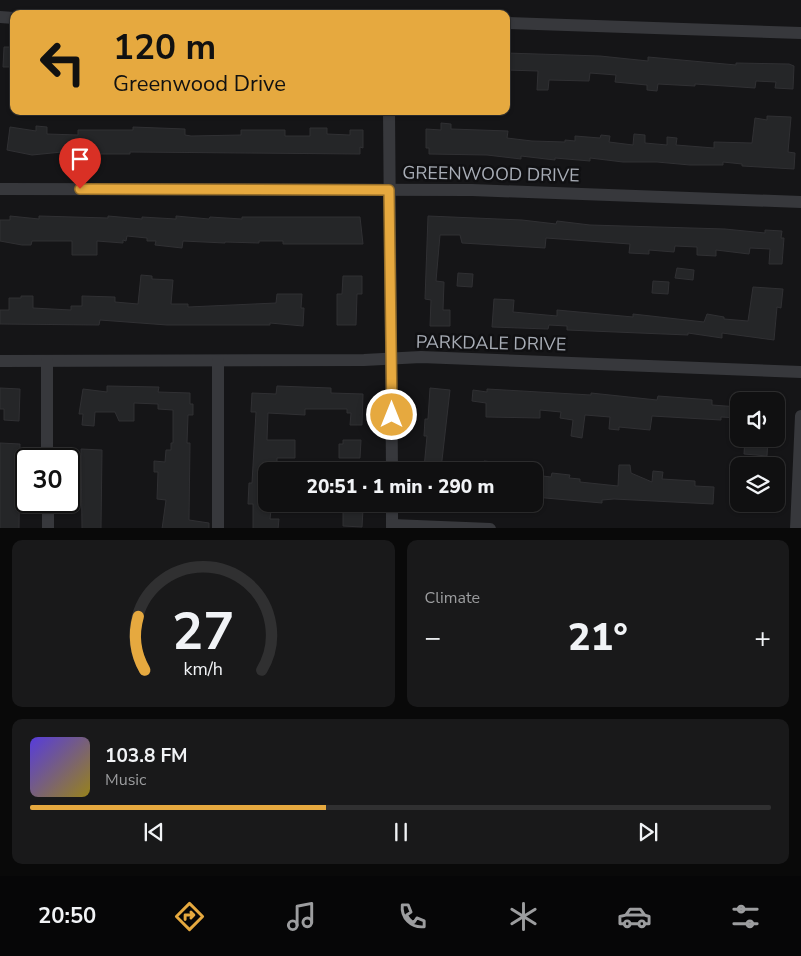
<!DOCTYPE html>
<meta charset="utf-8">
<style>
:root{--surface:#101011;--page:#19191a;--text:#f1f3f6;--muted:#9c9d9f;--line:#303031;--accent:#e6a93f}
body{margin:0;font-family:"Nunito Sans",sans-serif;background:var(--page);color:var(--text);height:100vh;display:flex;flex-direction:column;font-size:19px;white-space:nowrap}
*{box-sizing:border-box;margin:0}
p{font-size:16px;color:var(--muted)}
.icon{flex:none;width:28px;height:28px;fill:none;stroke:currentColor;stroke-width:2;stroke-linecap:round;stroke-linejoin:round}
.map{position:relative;height:528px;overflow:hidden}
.drawer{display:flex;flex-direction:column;gap:12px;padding:12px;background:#090909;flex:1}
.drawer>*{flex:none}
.top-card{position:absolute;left:10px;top:10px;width:500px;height:105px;border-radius:10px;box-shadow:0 1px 4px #0004,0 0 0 1px var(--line);background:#e6a93f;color:#111;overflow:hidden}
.controls{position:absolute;left:730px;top:392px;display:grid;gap:10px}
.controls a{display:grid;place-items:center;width:55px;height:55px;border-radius:10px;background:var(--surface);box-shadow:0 1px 4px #0004,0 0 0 1px var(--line);font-size:25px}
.speed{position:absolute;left:15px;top:448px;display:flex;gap:10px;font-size:25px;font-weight:700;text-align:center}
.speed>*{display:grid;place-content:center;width:65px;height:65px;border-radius:50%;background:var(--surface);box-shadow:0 1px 4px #0004,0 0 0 1px var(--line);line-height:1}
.speed .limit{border:2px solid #111;border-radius:8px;background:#fff;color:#111}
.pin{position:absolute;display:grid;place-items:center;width:42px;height:42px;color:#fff;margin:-51px -21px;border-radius:50% 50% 50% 0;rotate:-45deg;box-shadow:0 0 5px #0007}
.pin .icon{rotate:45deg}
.me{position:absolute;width:55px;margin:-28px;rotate:0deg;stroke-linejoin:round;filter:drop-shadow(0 0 4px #0008)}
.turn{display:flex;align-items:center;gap:18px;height:105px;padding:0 20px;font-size:22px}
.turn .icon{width:65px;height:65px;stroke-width:2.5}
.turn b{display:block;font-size:35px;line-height:42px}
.big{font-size:38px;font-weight:800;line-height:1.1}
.drawer .widget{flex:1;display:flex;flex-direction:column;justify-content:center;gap:8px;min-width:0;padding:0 18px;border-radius:10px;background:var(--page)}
.drawer .dial{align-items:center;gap:0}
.dial svg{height:130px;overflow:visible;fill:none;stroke:var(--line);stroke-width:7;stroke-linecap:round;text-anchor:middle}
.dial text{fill:var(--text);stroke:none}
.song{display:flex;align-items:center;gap:15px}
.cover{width:60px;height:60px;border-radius:8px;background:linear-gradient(135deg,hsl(250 70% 55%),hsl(50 70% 35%))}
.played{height:5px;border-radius:2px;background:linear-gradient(90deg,var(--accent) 40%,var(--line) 40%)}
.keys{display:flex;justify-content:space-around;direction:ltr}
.heat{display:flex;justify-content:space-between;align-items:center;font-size:28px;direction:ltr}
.drawer .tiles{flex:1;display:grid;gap:12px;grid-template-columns:1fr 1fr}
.widget:last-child{grid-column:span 2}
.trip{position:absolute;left:258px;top:462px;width:285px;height:50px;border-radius:10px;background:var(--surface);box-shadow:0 1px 4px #0004,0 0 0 1px var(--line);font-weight:800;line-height:50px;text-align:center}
.menu{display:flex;height:80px;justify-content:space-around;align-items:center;background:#060607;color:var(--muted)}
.menu .icon{width:35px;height:35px}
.menu .current{color:var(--accent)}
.menu b{font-size:22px;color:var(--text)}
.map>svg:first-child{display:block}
.building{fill:#252628;stroke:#303033}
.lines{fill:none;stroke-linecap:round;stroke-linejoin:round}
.street{stroke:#37383c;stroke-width:12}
.route-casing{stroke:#966e29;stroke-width:12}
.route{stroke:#e6a93f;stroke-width:9}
.labels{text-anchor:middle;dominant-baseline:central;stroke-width:5;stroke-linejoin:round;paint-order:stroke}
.street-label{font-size:18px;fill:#a8adb6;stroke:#101012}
</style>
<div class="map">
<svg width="801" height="529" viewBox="0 0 801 529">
<rect width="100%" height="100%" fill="#151517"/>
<g class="building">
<polygon points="4,47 14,47 14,67 3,67"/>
<polygon points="506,53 600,56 648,61 648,57 736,65 736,63 789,64 794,66 793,89 775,88 776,82 756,81 755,88 695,84 695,86 658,84 657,91 647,90 647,85 615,82 616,75 590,73 589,81 549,80 548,90 537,90 538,71 506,70"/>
<polygon points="767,116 791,117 788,152 795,153 794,169 742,166 742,164 723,162 723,165 690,165 657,162 623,162 590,158 590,161 555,158 555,160 521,156 521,159 487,155 429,154 429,148 426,148 426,129 441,130 441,123 451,124 451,129 508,131 507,138 532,141 565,142 565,140 575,141 575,136 600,138 601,135 610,136 609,142 633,145 634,134 645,135 645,143 667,145 667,137 677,138 676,145 714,148 714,142 752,143 755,118 767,120"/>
<polygon points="36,126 47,127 47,134 78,135 78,130 133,130 133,127 185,129 185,135 191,136 241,135 241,130 285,130 285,136 310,136 310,128 327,128 327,134 350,135 350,130 363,130 363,148 360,147 360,154 130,152 130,154 96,154 62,152 32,155 7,150 10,127 36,131"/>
<polygon points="10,216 39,219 39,216 108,218 108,216 142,219 142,217 176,219 176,216 209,219 210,217 242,219 242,217 360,217 363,244 283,244 283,241 259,241 259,243 225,242 225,243 183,241 182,248 155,245 156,241 147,241 147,238 127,236 126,241 123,240 123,243 97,241 97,255 72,255 72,241 32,241 31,245 22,245 0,241 0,220 10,220"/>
<polygon points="428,216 522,220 556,224 557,221 590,225 725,229 765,233 765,230 782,231 781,238 784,238 782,264 769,264 770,249 750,248 749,254 716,250 716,256 697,255 697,247 675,246 674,252 649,250 649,254 629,253 630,244 546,238 545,248 512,246 462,243 460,235 440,235 436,281 444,282 443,310 450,310 450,326 430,326 431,300 425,299"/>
<polygon points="677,268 694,270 693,280 675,278"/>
<polygon points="458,273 473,274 472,287 457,286"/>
<polygon points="141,275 152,276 152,279 173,280 171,304 188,304 188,307 276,303 277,294 302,294 301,308 304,308 303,326 270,323 270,325 167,325 100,320 99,325 0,324 0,310 9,310 9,298 21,298 21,296 33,296 33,308 71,310 71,306 82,306 82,296 115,297 115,302 138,304"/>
<polygon points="343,276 362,276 362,294 357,294 356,325 337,325 337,294 342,294"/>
<polygon points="653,281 669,282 668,294 652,293"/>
<polygon points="753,287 783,289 781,308 777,307 774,340 722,333 722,338 688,333 688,335 567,330 567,326 549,325 548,329 492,327 494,299 514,300 513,312 557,316 557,310 633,317 633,314 704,322 707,314 724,317 724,319 748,321"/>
<polygon points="107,386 159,387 158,392 190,393 190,404 193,404 193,415 188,415 187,443 190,443 189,520 209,523 209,529 162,529 166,500 157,499 158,472 154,472 154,461 165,462 166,450 171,450 171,443 173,443 173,410 158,409 158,404 134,403 134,421 119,421 115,412 95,412 94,426 82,425 83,414 79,414 83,389 107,392"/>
<polygon points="277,386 331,388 331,393 363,394 362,425 350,425 351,413 347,413 347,409 305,409 305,415 268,413 267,440 295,440 295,458 277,458 277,464 271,463 271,469 266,469 267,509 271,510 270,519 279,519 278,529 253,529 253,504 248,504 249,483 252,483 256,412 251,412 252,393 276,394"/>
<polygon points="0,388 20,389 19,421 4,420 4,409 0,409"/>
<polygon points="430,388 450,390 441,469 424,468 427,436 424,436 425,419 428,419"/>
<polygon points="487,389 591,395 591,393 657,400 658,396 712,400 712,405 739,407 739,418 721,417 721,420 652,416 650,430 619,427 619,430 609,429 610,417 585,415 582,438 571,436 573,420 560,418 561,412 540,410 540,418 486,417 486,403 472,401 473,390 487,392"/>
<polygon points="745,439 768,439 767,456 744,454"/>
<polygon points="343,440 361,440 360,458 339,458 339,444 343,444"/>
<polygon points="0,443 20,444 19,529 0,529"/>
<polygon points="81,449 102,450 101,529 82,529"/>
<polygon points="484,461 493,462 492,471 483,471"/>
<polygon points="619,465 630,465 631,473 652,482 653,471 663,472 662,479 695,481 695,486 714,487 713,504 614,499 602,500 602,503 534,497 534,475 551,477 552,473 570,475 569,478 580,479 580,482 618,486"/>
<polygon points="343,504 359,504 359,509 363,509 362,527 343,526"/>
</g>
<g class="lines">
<g class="street">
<polyline points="0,17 14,18"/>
<polyline points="506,23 801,33"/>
<polyline points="389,111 392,471"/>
<polyline points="0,189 472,190 801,202"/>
<polyline points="0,361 364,360 421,357 801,372"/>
<polyline points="47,361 47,459"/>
<polyline points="218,361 218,529"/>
<polyline points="48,501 48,529"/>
<polyline points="392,504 392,529"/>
<polyline points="392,525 490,529"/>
<polyline points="796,529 801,416"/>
</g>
</g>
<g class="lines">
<g class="route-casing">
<polyline id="route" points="80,189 389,190 392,415"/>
</g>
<use href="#route" class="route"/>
</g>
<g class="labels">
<g class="street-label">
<text transform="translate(491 174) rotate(1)">GREENWOOD DRIVE</text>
<text transform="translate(491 343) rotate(1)">PARKDALE DRIVE</text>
</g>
</g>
</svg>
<div class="controls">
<a><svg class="icon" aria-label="sound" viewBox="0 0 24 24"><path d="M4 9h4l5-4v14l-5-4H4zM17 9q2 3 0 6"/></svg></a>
<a><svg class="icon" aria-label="layers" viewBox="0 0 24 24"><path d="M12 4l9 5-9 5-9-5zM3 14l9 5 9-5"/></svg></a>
</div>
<div class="speed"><div class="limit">30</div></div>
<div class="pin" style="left:80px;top:189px;background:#d93025"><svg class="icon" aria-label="arrive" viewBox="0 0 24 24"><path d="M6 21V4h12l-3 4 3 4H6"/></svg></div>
<svg class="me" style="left:392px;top:415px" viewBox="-20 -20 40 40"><circle r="17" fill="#e6a93f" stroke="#fff" stroke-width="3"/><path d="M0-11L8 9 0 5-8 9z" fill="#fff"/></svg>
<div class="trip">20:51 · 1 min · 290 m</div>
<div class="top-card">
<div class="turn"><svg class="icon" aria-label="left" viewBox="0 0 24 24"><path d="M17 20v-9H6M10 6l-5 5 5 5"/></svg><div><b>120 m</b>Greenwood Drive</div></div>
</div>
</div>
<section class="drawer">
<div class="tiles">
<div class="widget dial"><svg viewBox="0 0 100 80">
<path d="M14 69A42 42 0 1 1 86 69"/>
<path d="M14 69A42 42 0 0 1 10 36" stroke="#e6a93f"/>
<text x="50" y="56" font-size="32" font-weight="700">27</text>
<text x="50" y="72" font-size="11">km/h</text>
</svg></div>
<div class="widget"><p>Climate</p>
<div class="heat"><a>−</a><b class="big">21°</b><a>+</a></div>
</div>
<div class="widget">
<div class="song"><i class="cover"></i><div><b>103.8 FM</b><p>Music</p></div></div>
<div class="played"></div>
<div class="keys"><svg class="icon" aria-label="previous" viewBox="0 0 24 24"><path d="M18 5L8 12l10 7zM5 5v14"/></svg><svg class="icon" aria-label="pause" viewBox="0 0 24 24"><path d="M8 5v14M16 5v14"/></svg><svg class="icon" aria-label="next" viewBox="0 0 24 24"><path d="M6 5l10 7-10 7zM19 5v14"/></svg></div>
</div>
</div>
</section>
<nav class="menu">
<b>20:50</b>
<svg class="icon current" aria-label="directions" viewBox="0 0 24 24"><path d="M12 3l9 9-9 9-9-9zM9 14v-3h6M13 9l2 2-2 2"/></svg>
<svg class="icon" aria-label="music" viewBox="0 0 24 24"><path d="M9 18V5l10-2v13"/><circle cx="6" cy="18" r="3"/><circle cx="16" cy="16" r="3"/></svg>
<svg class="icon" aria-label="phone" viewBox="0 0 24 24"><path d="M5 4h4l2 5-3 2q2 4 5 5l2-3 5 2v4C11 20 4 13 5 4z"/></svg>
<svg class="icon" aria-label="climate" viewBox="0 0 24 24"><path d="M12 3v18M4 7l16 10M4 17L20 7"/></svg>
<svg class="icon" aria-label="car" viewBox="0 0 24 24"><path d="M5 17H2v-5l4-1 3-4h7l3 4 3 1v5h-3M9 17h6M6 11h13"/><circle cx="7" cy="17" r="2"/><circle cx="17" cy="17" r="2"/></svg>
<svg class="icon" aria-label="filters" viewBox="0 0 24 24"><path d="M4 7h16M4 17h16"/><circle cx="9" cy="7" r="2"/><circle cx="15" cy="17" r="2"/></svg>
</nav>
